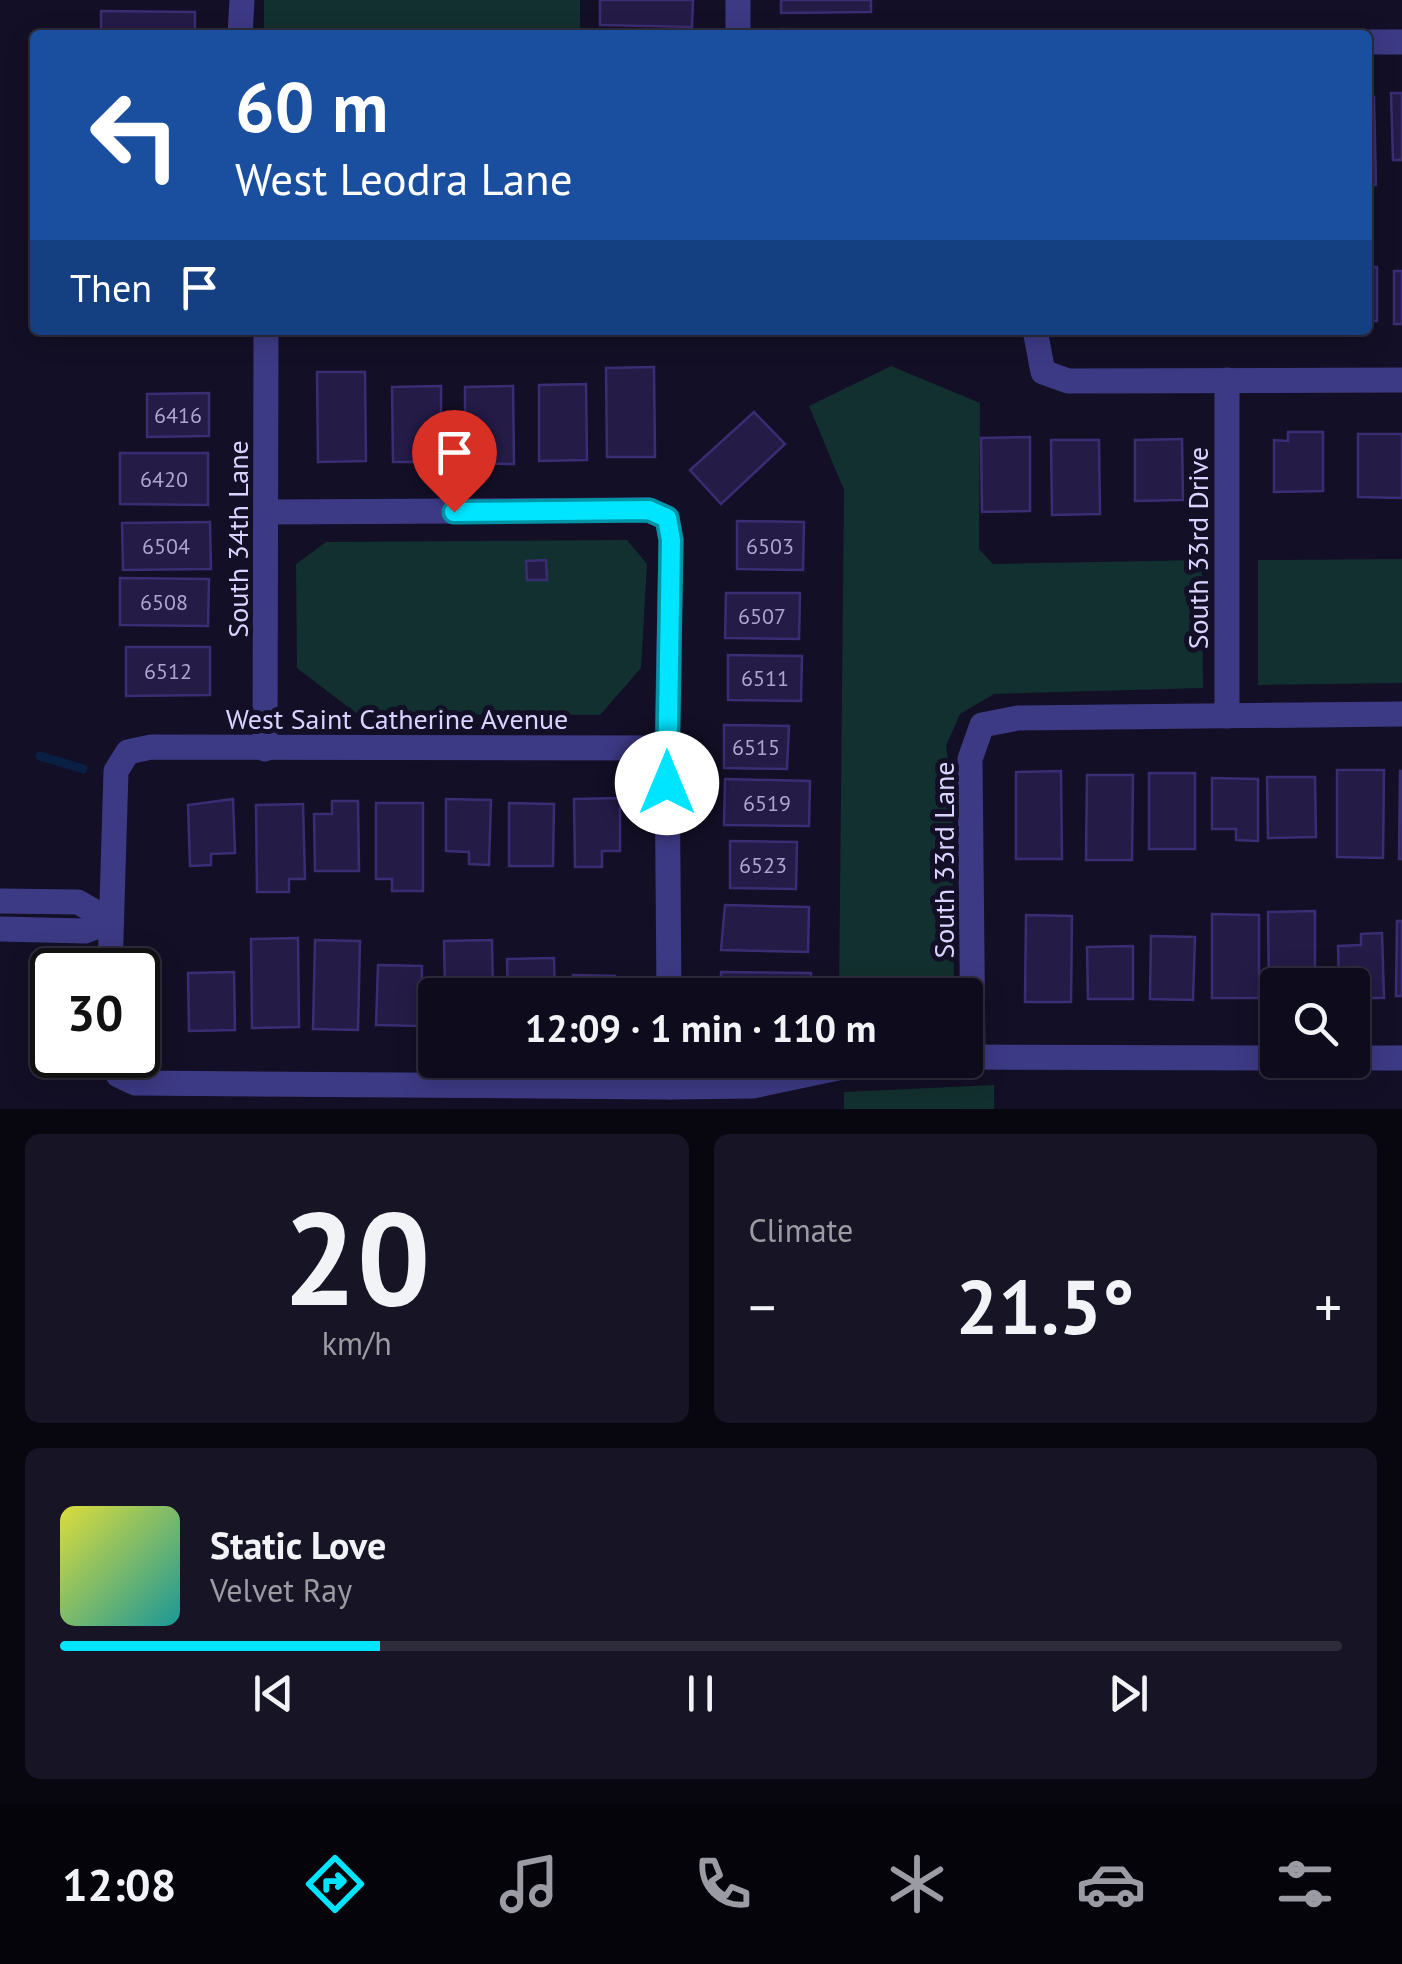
<!DOCTYPE html>
<meta charset="utf-8">
<style>
:root{--surface:#0e0b1c;--page:#171425;--text:#f1f3f6;--muted:#9b9ba3;--line:#2e2b3b;--accent:#00e5ff}
body{margin:0;font-family:"PT Sans",sans-serif;background:var(--page);color:var(--text);height:100vh;display:flex;flex-direction:column;font-size:38px;white-space:nowrap}
*{box-sizing:border-box;margin:0}
p{font-size:32px;color:var(--muted)}
.icon{flex:none;width:55px;height:55px;fill:none;stroke:currentColor;stroke-width:2;stroke-linecap:round;stroke-linejoin:round}
.map{position:relative;height:1109px;overflow:hidden}
.details{display:flex;flex-direction:column;gap:25px;padding:25px;background:#08060f;flex:1}
.details>*{flex:none}
.top-card{position:absolute;left:30px;top:30px;width:1342px;height:305px;border-radius:10px;box-shadow:0 5px 25px #0003,0 0 0 2px var(--line);background:#1a4fa0;color:#fff;overflow:hidden}
.tools{position:absolute;left:1260px;top:968px;display:grid;gap:20px}
.tools a{display:grid;place-items:center;width:110px;height:110px;border-radius:10px;background:var(--surface);box-shadow:0 5px 25px #0003,0 0 0 2px var(--line);font-size:50px}
.speed{position:absolute;left:30px;top:948px;display:flex;gap:20px;font-size:50px;font-weight:700;text-align:center}
.speed>*{display:grid;place-content:center;width:130px;height:130px;border-radius:50%;background:var(--surface);box-shadow:0 5px 25px #0003,0 0 0 2px var(--line);line-height:1}
.speed .limit{border:5px solid #111;border-radius:15px;background:#fff;color:#111}
.pin{position:absolute;display:grid;place-items:center;width:85px;height:85px;color:#fff;margin:-102px -42px;border-radius:50% 50% 50% 0;rotate:-45deg;box-shadow:0 0 10px #0007}
.pin .icon{rotate:45deg}
.me{position:absolute;width:110px;margin:-55px;rotate:0deg;stroke-linejoin:round;filter:drop-shadow(0 0 8px #0008)}
.turn{display:flex;align-items:center;gap:35px;height:210px;padding:0 40px;font-size:45px}
.turn .icon{width:130px;height:130px;stroke-width:2.5}
.turn b{display:block;font-size:70px;line-height:85px}
.then{display:flex;align-items:center;height:95px;padding:0 40px;background:#0003;gap:20px;font-size:38px}
.big{font-size:75px;font-weight:700;line-height:1.1}
.details .widget{flex:1;display:flex;flex-direction:column;justify-content:center;gap:15px;min-width:0;padding:0 35px;border-radius:15px;background:var(--page)}
.details .dial{align-items:center;gap:0}
.dial b{font-size:130px;line-height:1}
.song{display:flex;align-items:center;gap:30px}
.cover{width:120px;height:120px;border-radius:15px;background:linear-gradient(135deg,hsl(60 70% 55%),hsl(180 70% 35%))}
.played{height:10px;border-radius:5px;background:linear-gradient(90deg,var(--accent) 25%,var(--line) 25%)}
.keys{display:flex;justify-content:space-around;direction:ltr}
.heat{display:flex;justify-content:space-between;align-items:center;font-size:55px;direction:ltr}
.details .tiles{flex:1;display:grid;gap:25px;grid-template-columns:1fr 1fr}
.widget:last-child{grid-column:span 2}
.trip{position:absolute;left:418px;top:978px;width:565px;height:100px;border-radius:10px;background:var(--surface);box-shadow:0 5px 25px #0003,0 0 0 2px var(--line);font-weight:700;line-height:100px;text-align:center}
.tab-bar{display:flex;height:160px;justify-content:space-around;align-items:center;background:#06040b;color:var(--muted)}
.tab-bar .icon{width:70px;height:70px}
.tab-bar .selected{color:var(--accent)}
.tab-bar b{font-size:45px;color:var(--text)}
.map>svg:first-child{display:block}
.green{fill:#12302f}
.lines{fill:none;stroke-linecap:round;stroke-linejoin:round}
.stream{stroke:#0a1f44;stroke-width:9}
.building{fill:#241b47;stroke:#3b2d73;stroke-width:2.5}
.minor{stroke:#3d3a85;stroke-width:25}
.route-casing{stroke:#0095a6;stroke-width:25}
.route{stroke:#00e5ff;stroke-width:18}
.labels{text-anchor:middle;dominant-baseline:central;stroke-width:10;stroke-linejoin:round;paint-order:stroke}
.number-label{font-size:22px;fill:#aca6d1}
.street-label{font-size:28px;fill:#d9d4ff;stroke:#130f26}
</style>
<div class="map">
<svg width="1402" height="1109" viewBox="0 0 1402 1109">
<rect width="100%" height="100%" fill="#130f26"/>
<g class="green">
<polygon points="264,0 580,0 580,35 264,34"/>
<polygon points="891,366 980,403 979,549 993,564 1202,560 1203,688 994,694 960,714 946,746 952,785 954,995 839,995 844,490 809,406"/>
<polygon points="627,540 647,564 641,668 600,715 357,714 297,668 296,564 326,542"/>
<polygon points="1402,559 1402,683 1258,685 1258,560"/>
<polygon points="994,1085 994,1109 844,1109 844,1092"/>
</g>
<g class="lines">
<polyline class="stream" points="40,756 83,769"/>
</g>
<g class="building">
<polygon points="600,0 693,0 692,27 600,25"/>
<polygon points="781,0 871,0 871,12 781,13"/>
<polygon points="101,11 195,12 195,35 101,35"/>
<polygon points="780,29 856,30 856,35 780,35"/>
<polygon points="1391,93 1402,93 1402,160 1393,160"/>
<polygon points="1374,97 1376,185 1368,185 1368,98"/>
<rect x="1368" y="267" width="9" height="54"/>
<rect x="1394" y="271" width="8" height="53"/>
<polygon points="654,367 655,457 607,457 606,368"/>
<polygon points="317,372 365,372 366,461 318,462"/>
<polygon points="586,384 587,460 539,461 539,385"/>
<polygon points="441,386 441,462 393,462 392,387"/>
<polygon points="513,386 514,464 465,463 465,387"/>
<polygon points="209,393 209,436 147,437 147,394"/>
<polygon points="754,412 785,444 721,504 690,470"/>
<polygon points="1288,432 1323,432 1323,491 1274,492 1274,440 1288,441"/>
<polygon points="1358,434 1402,434 1402,498 1358,497"/>
<polygon points="1030,437 1030,511 982,512 981,438"/>
<polygon points="1182,439 1183,500 1135,501 1135,440"/>
<polygon points="1051,440 1099,440 1100,514 1052,515"/>
<polygon points="120,453 208,453 208,505 120,504"/>
<polygon points="737,521 804,522 803,570 737,569"/>
<polygon points="210,522 211,569 123,570 122,523"/>
<polygon points="546,560 547,580 527,580 526,561"/>
<polygon points="120,578 209,579 208,626 120,625"/>
<polygon points="726,593 800,593 799,639 725,638"/>
<polygon points="126,647 210,647 210,695 126,696"/>
<polygon points="728,655 802,656 801,701 728,700"/>
<polygon points="724,725 789,726 787,769 724,768"/>
<polygon points="1337,770 1384,770 1383,858 1337,857"/>
<polygon points="1061,771 1062,859 1016,859 1016,772"/>
<polygon points="1400,771 1402,771 1402,859 1399,859"/>
<rect x="1149" y="773" width="46" height="76"/>
<polygon points="1087,775 1133,775 1132,860 1086,860"/>
<polygon points="1267,777 1315,777 1316,837 1268,838"/>
<polygon points="1212,778 1258,779 1258,841 1236,840 1236,829 1212,829"/>
<polygon points="725,779 810,781 809,826 724,825"/>
<polygon points="620,798 620,851 602,851 602,867 575,867 574,799"/>
<polygon points="233,799 235,853 211,854 211,865 190,866 188,805"/>
<polygon points="446,799 491,800 489,865 469,864 469,852 446,851"/>
<polygon points="332,801 358,801 359,871 315,871 314,814 332,814"/>
<polygon points="376,803 423,803 423,891 392,891 392,879 376,879"/>
<polygon points="509,803 554,804 553,866 509,866"/>
<polygon points="303,804 305,879 289,879 289,892 257,892 256,805"/>
<polygon points="730,841 797,842 796,889 730,888"/>
<polygon points="725,905 809,907 808,952 721,950"/>
<polygon points="1315,911 1315,985 1278,985 1278,1000 1269,1000 1268,912"/>
<polygon points="1212,914 1259,915 1259,998 1212,998"/>
<polygon points="1026,915 1072,916 1071,1002 1025,1002"/>
<polygon points="1397,921 1402,921 1402,996 1396,996"/>
<polygon points="1382,933 1384,998 1352,998 1352,985 1339,985 1338,946 1361,945 1361,934"/>
<polygon points="1151,936 1195,937 1193,1000 1150,999"/>
<polygon points="298,938 299,1027 252,1028 251,939"/>
<polygon points="315,940 360,941 358,1030 313,1029"/>
<polygon points="492,940 493,995 445,995 444,941"/>
<polygon points="1133,946 1133,999 1088,999 1087,947"/>
<polygon points="554,958 555,995 508,995 507,959"/>
<polygon points="378,965 422,966 421,1026 376,1025"/>
<polygon points="234,972 235,1030 189,1031 188,973"/>
<polygon points="721,972 811,973 810,995 721,995"/>
<polygon points="573,975 615,976 615,995 573,995"/>
</g>
<g class="lines">
<g class="minor">
<polyline points="738,0 738,35"/>
<polyline points="240,35 242,0"/>
<polyline points="1368,42 1402,42"/>
<polyline points="1035,330 1043,372 1068,381 1402,380"/>
<polyline points="1227,380 1227,716"/>
<polyline points="268,512 649,510 667,518 671,540 667,748 669,995"/>
<polyline points="265,749 266,330"/>
<polyline points="0,901 78,902 111,921"/>
<polyline points="0,929 85,931 111,921"/>
<polyline points="110,970 116,771 128,752 151,747 667,748"/>
<polyline points="108,1055 118,1075 135,1083 670,1087 753,1086 876,1060"/>
<polyline points="965,1057 1278,1058"/>
<polyline points="973,1057 970,759 982,725 1018,718 1402,714"/>
<polyline points="1352,1058 1402,1058"/>
<polyline points="670,1060 670,1087"/>
</g>
</g>
<g class="lines">
<g class="route-casing">
<polyline id="route" points="454,512 649,510 667,518 671,540 667,783"/>
</g>
<use href="#route" class="route"/>
</g>
<g class="labels">
<g class="number-label">
<text x="178" y="415">6416</text>
<text x="164" y="479">6420</text>
<text x="166" y="546">6504</text>
<text x="770" y="546">6503</text>
<text x="164" y="602">6508</text>
<text x="762" y="616">6507</text>
<text x="168" y="671">6512</text>
<text x="765" y="678">6511</text>
<text x="756" y="747">6515</text>
<text x="767" y="803">6519</text>
<text x="763" y="865">6523</text>
</g>
<g class="street-label">
<text transform="translate(237 539) rotate(-90)">South 34th Lane</text>
<text transform="translate(1197 548) rotate(-90)">South 33rd Drive</text>
<text x="397" y="718">West Saint Catherine Avenue</text>
<text transform="translate(943 860) rotate(-90)">South 33rd Lane</text>
</g>
</g>
</svg>
<div class="tools">
<a><svg class="icon" aria-label="search" viewBox="0 0 24 24"><circle cx="10" cy="10" r="6"/><path d="M15 15l6 6"/></svg></a>
</div>
<div class="speed"><div class="limit">30</div></div>
<div class="pin" style="left:454px;top:512px;background:#d93025"><svg class="icon" aria-label="arrive" viewBox="0 0 24 24"><path d="M6 21V4h12l-3 4 3 4H6"/></svg></div>
<svg class="me" style="left:667px;top:783px" viewBox="-20 -20 40 40"><circle r="19" fill="#fff"/><path d="M0-13L10 11 0 6-10 11z" fill="#00e5ff"/></svg>
<div class="trip">12:09 · 1 min · 110 m</div>
<div class="top-card">
<div class="turn"><svg class="icon" aria-label="left" viewBox="0 0 24 24"><path d="M17 20v-9H6M10 6l-5 5 5 5"/></svg><div><b>60 m</b>West Leodra Lane</div></div>
<div class="then">Then<svg class="icon" aria-label="arrive" viewBox="0 0 24 24"><path d="M6 21V4h12l-3 4 3 4H6"/></svg></div>
</div>
</div>
<section class="details">
<div class="tiles">
<div class="widget dial"><b>20</b><p>km/h</p></div>
<div class="widget"><p>Climate</p>
<div class="heat"><a>−</a><b class="big">21.5°</b><a>+</a></div>
</div>
<div class="widget">
<div class="song"><i class="cover"></i><div><b>Static Love</b><p>Velvet Ray</p></div></div>
<div class="played"></div>
<div class="keys"><svg class="icon" aria-label="previous" viewBox="0 0 24 24"><path d="M18 5L8 12l10 7zM5 5v14"/></svg><svg class="icon" aria-label="pause" viewBox="0 0 24 24"><path d="M8 5v14M16 5v14"/></svg><svg class="icon" aria-label="next" viewBox="0 0 24 24"><path d="M6 5l10 7-10 7zM19 5v14"/></svg></div>
</div>
</div>
</section>
<nav class="tab-bar">
<b>12:08</b>
<svg class="icon selected" aria-label="directions" viewBox="0 0 24 24"><path d="M12 3l9 9-9 9-9-9zM9 14v-3h6M13 9l2 2-2 2"/></svg>
<svg class="icon" aria-label="music" viewBox="0 0 24 24"><path d="M9 18V5l10-2v13"/><circle cx="6" cy="18" r="3"/><circle cx="16" cy="16" r="3"/></svg>
<svg class="icon" aria-label="phone" viewBox="0 0 24 24"><path d="M5 4h4l2 5-3 2q2 4 5 5l2-3 5 2v4C11 20 4 13 5 4z"/></svg>
<svg class="icon" aria-label="climate" viewBox="0 0 24 24"><path d="M12 3v18M4 7l16 10M4 17L20 7"/></svg>
<svg class="icon" aria-label="car" viewBox="0 0 24 24"><path d="M5 17H2v-5l4-1 3-4h7l3 4 3 1v5h-3M9 17h6M6 11h13"/><circle cx="7" cy="17" r="2"/><circle cx="17" cy="17" r="2"/></svg>
<svg class="icon" aria-label="filters" viewBox="0 0 24 24"><path d="M4 7h16M4 17h16"/><circle cx="9" cy="7" r="2"/><circle cx="15" cy="17" r="2"/></svg>
</nav>
